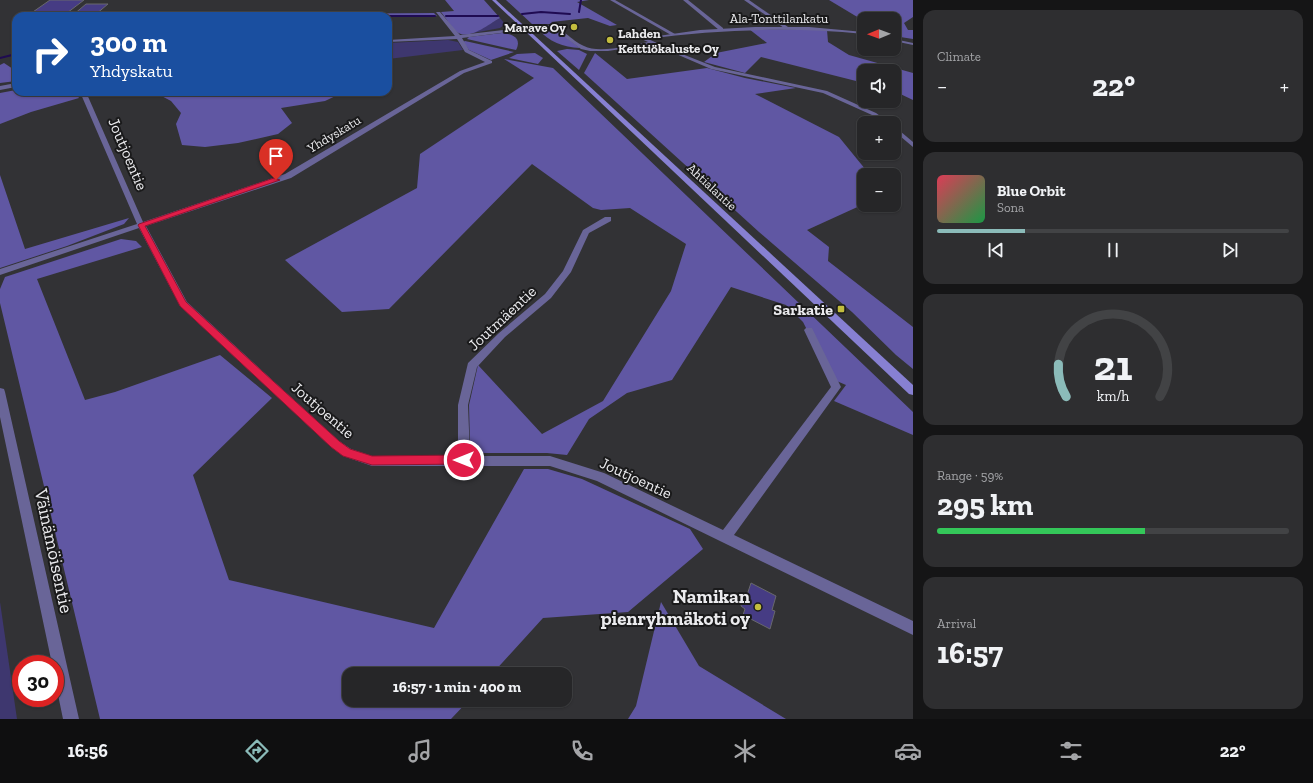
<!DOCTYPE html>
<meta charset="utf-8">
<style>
:root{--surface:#262628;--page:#2e2e30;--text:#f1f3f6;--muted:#a4a5a8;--line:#424345;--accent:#8bbbb9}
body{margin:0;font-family:"Zilla Slab",serif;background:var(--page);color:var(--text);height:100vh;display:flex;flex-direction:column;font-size:15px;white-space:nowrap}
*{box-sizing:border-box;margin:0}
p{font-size:13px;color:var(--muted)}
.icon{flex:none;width:22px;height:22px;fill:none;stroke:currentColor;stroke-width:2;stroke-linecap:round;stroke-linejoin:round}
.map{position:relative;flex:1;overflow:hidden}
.drawer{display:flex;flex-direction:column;gap:10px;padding:10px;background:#151516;width:400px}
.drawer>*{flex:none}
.banner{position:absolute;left:12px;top:12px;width:380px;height:84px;border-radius:12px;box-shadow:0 1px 3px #0004,0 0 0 1px var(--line);background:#1a4fa0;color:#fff;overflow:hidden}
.needle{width:26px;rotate:269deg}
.fabs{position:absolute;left:857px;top:12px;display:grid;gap:8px}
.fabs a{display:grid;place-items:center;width:44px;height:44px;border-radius:8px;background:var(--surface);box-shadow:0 1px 3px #0004,0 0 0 1px var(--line);font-size:20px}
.speed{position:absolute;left:12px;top:655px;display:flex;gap:8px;font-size:20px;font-weight:700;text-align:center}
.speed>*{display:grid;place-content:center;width:52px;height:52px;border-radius:50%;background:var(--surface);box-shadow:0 1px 3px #0004,0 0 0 1px var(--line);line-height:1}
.speed .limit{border:6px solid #d22;background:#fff;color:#111}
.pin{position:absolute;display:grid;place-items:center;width:34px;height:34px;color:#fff;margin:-41px -17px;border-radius:50% 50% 50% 0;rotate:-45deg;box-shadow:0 0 4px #0007}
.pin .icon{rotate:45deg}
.me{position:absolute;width:44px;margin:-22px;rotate:270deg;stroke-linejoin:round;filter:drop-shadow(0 0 3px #0008)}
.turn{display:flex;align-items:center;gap:14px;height:84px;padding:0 12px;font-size:18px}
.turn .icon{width:52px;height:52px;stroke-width:2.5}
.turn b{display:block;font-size:28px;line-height:34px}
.big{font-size:30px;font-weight:800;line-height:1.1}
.drawer .tile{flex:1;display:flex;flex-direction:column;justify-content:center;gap:6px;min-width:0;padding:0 14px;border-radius:12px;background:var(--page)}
.drawer .dial{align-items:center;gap:0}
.dial svg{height:104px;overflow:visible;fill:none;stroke:var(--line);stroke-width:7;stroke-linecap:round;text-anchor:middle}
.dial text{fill:var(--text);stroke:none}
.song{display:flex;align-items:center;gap:12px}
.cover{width:48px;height:48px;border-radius:6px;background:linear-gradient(135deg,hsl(350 70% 55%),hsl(140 70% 35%))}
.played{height:4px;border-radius:2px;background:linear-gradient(90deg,var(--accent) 25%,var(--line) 25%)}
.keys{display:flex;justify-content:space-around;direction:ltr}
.heat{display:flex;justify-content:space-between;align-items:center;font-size:22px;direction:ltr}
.charge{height:6px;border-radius:3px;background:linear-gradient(90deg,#34c759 59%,var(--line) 0)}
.trip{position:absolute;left:342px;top:667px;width:230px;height:40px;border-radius:12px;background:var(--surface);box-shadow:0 1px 3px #0004,0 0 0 1px var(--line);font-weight:800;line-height:40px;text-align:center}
.dock{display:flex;height:64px;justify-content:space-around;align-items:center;background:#0f0f10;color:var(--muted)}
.dock .icon{width:28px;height:28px}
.dock .current{color:var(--accent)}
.dock b{font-size:18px;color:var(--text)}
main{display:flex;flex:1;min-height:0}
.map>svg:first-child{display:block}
.green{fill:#3e376f}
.forest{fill:#6057a3}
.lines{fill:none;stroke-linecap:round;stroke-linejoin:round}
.stream{stroke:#1f0b52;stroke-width:2}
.building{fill:#463c84;stroke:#68686c}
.minor{fill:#696598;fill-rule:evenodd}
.tertiary{fill:#696598;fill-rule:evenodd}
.secondary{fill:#8780d2;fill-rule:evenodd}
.route{fill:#e11d48;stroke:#92132f}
.poi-dot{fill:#c3bd3e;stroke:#1a1a1b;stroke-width:1.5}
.labels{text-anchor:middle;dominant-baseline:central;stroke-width:4;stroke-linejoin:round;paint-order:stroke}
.far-street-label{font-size:13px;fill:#ebebee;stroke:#1a1a1b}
.far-poi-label{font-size:13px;font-weight:bold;fill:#ebebee;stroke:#1a1a1b;text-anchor:end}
.street-label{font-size:16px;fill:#ebebee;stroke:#1a1a1b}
.poi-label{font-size:16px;font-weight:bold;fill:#ebebee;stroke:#1a1a1b;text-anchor:end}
.near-street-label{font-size:19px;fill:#ebebee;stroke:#1a1a1b}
.near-poi-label{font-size:19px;font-weight:bold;fill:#ebebee;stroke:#1a1a1b;text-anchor:end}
</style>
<main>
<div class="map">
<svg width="913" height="719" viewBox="0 0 913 719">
<rect width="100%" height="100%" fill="#323235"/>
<g class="green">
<polygon points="500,18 505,24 500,28 473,33"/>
<polygon points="448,40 458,42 463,50 388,59 388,46 392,45 388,43"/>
<polygon points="0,602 17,719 0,719"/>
</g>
<g class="forest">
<path d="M445,0H484L500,18C489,24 469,41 457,32C451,27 446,18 441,12L454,11Z"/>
<polygon points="506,0 589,0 577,2 617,25 610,26 588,18 551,22 554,24 532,24"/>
<polygon points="829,0 913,0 913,17 904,23 908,30 913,30 913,39 894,36 894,19 864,19 864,21"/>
<polygon points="273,12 292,14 434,13 437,16 222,16"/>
<path d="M542,27L555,29L580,48C563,47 549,42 538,29Z"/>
<polygon points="749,29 827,30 828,42 849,55 913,73 913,100 894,91 894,71 864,71 864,83 761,57 745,73 704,62 716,53 767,43"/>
<path d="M502,33C513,34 522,38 516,50L467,39L469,37Z"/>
<polygon points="465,41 514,52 491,60 469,50 463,42"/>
<polygon points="567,49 579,50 587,54 579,70 557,51"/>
<polygon points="535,53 543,58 538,64 509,58 517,54"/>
<polygon points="595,53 627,79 707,68 745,78 796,88 755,94 839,137 870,175 864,175 864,204 807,230 829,247 828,261 913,327 913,369 896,355 852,312 759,232 584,73"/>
<polygon points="504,59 553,68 913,412 913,435 834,401 846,385 832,379 803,322 786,305 731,287 672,380 627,393 589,419 567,455 547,453 483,453 470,443 469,405 478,365 542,434 603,401 671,291 686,244 630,208 601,210 593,208 532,164 389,309 342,312 285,260 417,188 420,154 534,78"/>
<polygon points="4,63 16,71 16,81 0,83 0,65"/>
<polygon points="16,90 16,92 75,92 79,98 31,112 0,124 0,93"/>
<polygon points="154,92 344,92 325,101 281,108 292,123 278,134 238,143 205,147 182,145 176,124 181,113 171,101"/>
<polygon points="0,175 25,249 129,218 124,224 67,246 0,268"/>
<polygon points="121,239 136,241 142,247 37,279 85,400 115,392 220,355 272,398 193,475 229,580 434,628 524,469 548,469 582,479 690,529 703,549 628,612 543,618 492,674 349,674 349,700 469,700 451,719 100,719 0,303 0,289 5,277"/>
<polygon points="661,602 699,666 786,719 628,719 636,706"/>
</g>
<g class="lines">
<g class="stream">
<polyline points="579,12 581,0"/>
<polyline points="522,14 541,12 570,14"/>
<polyline points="349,16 435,16"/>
<polyline points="446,16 498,16"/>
<polyline points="0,58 16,54"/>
</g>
</g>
<g class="building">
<polygon points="50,0 84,0 67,13 30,14"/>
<polygon points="86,4 108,4 95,15 73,15"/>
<polygon points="751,583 776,596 772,610 775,611 770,629 743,615 745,609 741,606 744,594 747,595"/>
</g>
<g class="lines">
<g class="minor">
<polygon points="610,0 615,0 675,34 671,35"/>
<polygon points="683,0 688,0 723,28 723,30 719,30"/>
<polygon points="744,0 749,0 788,27 784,28"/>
<path d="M436,12H440L460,35L547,25C563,27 570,40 584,46C599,54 631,45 648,42L635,36L637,34L677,52L715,67L827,91L876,113L890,123H883L872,115L823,93L711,69L653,44L608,51H590L581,49L555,30L547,27L462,38L469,50L492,61V63L464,73L291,178L146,226L187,302L339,441L351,449L372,456H458V405L468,363L499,333L545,294L563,271L583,230L605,217H611V221L589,233L571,272L551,298L505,337L477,367L468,405L470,456H550L604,473L723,530L831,387L804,330L806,328H812L841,387L734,535L913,621V635L597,481L550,466H372L343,456L331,447L180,306L139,228L0,275V269L137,224L80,92H86L143,222L285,174L460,71L485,62L465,52L457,39L388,42V40L455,36Z"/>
<polygon points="16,83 16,87 0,90 0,86"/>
<polygon points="894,126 913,142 913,147 894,131"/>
<polygon points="0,388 4,389 5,392 79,719 63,719 55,680 55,664 52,664 0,417"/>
</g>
<g class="tertiary">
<path d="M755,27H809L864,32V34C791,27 719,29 646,39L644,38L700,30Z"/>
<polygon points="894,39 913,43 913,45 894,41"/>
</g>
<polygon class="secondary" points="492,0 496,0 913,385 913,395 909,394"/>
</g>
<polygon class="route" points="274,178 280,180 145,226 186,302 339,441 350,449 372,456 464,455 467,457 469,460 467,463 464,464 372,465 343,456 331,447 180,306 138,225 139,224"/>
<g class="poi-dot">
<circle cx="574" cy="27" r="4"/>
<circle cx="610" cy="40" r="4"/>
<rect x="837" y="305" width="8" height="8" rx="2"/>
<circle cx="758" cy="607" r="4"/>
</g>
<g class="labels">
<g class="far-street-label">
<text x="779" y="18">Ala-Tonttilankatu</text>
<text transform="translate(334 134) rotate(-31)">Yhdyskatu</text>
<text transform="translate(712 187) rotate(43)">Ahtialantie</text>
</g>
<g class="far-poi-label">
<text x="566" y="27">Marave Oy</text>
<text x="618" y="33" text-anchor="start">Lahden<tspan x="618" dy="15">Keittiökaluste Oy</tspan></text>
</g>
<g class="street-label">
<text transform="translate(128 154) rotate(67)">Joutjoentie</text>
<text transform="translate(502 318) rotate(-43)">Joutmäentie</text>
<text transform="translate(323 410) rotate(41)">Joutjoentie</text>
<text transform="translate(636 478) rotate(25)">Joutjoentie</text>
</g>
<g class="poi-label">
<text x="833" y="309">Sarkatie</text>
</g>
<g class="near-street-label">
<text transform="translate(54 551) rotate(78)">Väinämöisentie</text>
</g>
<g class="near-poi-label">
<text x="750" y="596">Namikan<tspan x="750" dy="22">pienryhmäkoti oy</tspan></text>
</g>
</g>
</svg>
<div class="fabs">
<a><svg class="needle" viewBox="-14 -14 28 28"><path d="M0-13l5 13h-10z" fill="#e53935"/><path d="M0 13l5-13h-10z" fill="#a4a5a8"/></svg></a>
<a><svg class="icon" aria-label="sound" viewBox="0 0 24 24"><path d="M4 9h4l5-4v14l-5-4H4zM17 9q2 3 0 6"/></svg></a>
<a>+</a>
<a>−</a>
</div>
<div class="speed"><div class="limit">30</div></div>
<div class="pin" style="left:276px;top:180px;background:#d93025"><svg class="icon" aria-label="arrive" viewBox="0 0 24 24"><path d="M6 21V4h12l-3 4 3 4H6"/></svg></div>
<svg class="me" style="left:464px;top:460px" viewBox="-20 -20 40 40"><circle r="17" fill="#e11d48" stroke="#fff" stroke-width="3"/><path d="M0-11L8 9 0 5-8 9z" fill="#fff"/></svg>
<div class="trip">16:57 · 1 min · 400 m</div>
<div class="banner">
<div class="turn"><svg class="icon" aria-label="right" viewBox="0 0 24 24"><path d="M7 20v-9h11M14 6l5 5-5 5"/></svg><div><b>300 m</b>Yhdyskatu</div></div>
</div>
</div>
<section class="drawer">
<div class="tile"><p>Climate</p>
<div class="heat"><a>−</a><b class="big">22°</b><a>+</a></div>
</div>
<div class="tile">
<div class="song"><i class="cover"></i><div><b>Blue Orbit</b><p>Sona</p></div></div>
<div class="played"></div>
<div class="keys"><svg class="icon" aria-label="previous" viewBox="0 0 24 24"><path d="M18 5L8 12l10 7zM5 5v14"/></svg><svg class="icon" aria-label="pause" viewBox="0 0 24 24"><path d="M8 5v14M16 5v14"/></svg><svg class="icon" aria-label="next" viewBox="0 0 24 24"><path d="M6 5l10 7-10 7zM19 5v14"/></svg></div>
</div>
<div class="tile dial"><svg viewBox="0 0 100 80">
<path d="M14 69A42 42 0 1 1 86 69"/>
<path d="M14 69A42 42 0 0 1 8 44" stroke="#8bbbb9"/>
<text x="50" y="56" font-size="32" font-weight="700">21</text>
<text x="50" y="72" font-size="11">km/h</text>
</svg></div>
<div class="tile"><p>Range · 59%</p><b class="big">295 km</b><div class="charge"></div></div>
<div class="tile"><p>Arrival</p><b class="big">16:57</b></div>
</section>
</main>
<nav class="dock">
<b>16:56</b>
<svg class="icon current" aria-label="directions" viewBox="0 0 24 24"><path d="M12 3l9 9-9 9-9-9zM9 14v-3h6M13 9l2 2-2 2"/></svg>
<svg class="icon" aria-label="music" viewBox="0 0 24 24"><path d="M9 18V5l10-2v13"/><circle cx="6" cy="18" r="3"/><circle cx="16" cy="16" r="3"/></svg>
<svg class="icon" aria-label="phone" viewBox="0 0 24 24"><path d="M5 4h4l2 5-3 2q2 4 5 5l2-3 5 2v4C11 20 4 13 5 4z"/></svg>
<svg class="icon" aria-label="climate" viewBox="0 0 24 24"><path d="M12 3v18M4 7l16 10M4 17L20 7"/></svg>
<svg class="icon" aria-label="car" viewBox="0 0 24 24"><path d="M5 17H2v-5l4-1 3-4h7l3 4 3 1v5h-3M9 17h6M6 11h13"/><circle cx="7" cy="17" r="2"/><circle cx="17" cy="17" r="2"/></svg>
<svg class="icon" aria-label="filters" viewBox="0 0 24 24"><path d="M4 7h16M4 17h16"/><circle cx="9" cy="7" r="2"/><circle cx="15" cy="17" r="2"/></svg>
<b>22°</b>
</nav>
